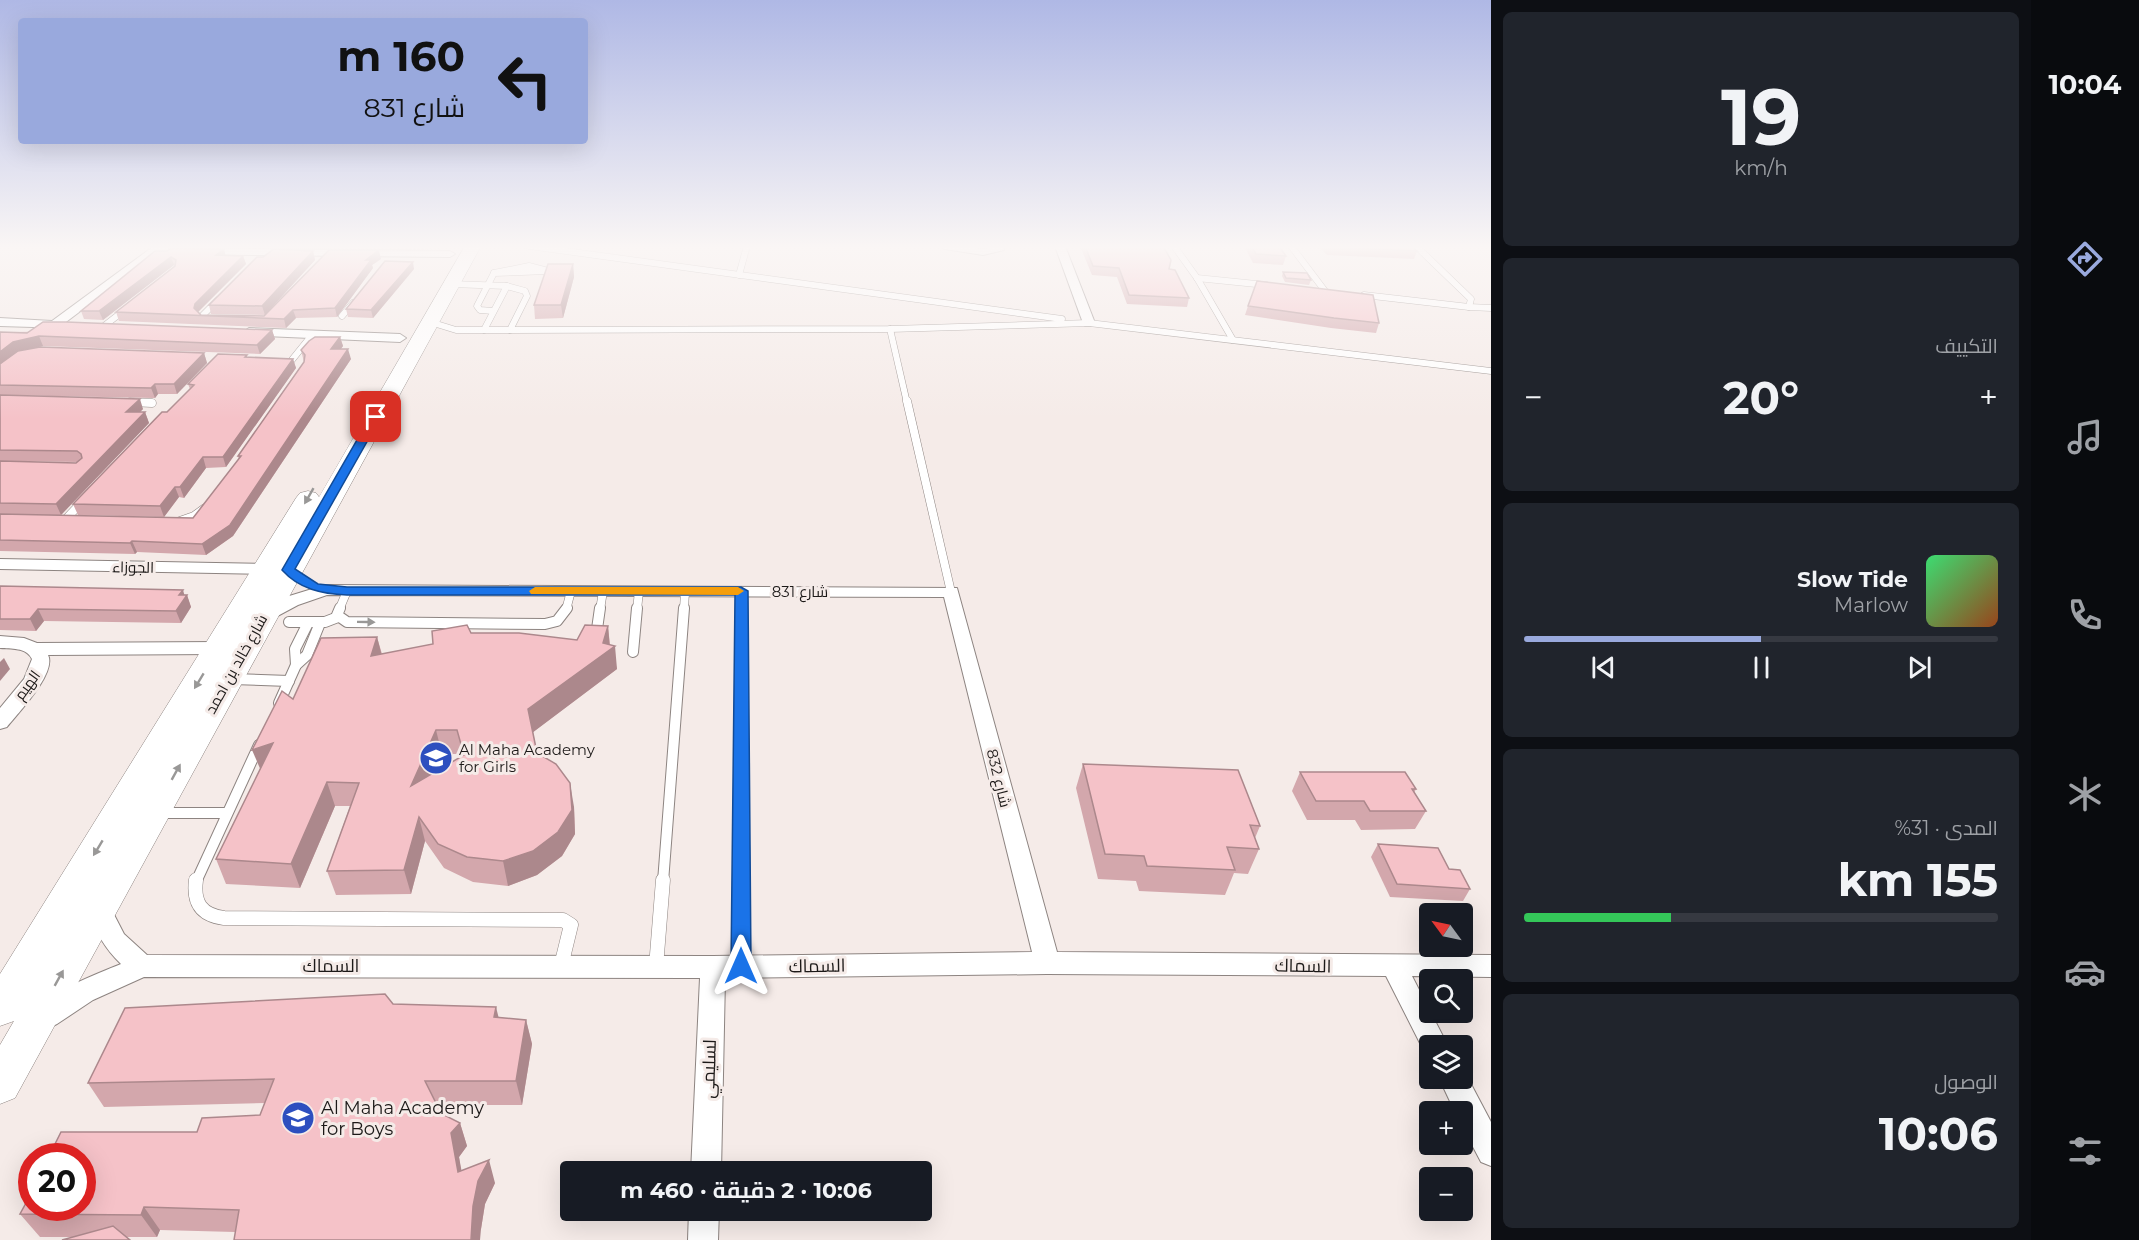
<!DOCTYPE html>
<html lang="ar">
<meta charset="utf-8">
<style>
:root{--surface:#171b24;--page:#20242c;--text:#f1f3f6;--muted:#9ea1a6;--line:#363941;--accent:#99a9dd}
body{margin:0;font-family:Montserrat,Cairo,sans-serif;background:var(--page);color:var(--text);direction:rtl;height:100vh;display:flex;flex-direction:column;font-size:22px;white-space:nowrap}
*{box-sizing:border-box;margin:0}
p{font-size:20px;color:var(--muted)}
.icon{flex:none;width:33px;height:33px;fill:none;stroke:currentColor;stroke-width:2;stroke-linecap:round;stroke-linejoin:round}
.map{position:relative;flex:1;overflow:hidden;direction:ltr}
.sheet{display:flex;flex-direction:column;gap:12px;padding:12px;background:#0d0f14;width:540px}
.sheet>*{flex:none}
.top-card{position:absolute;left:18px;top:18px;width:570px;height:126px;border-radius:6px;box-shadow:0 6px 24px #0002;direction:rtl;background:#99a9dd;color:#111;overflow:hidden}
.needle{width:39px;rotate:303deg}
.fabs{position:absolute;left:1419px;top:903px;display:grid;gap:12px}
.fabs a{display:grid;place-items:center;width:54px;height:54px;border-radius:6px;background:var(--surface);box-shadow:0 6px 24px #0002;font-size:30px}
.speed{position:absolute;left:18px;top:1143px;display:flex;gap:12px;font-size:30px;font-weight:700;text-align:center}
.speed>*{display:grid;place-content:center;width:78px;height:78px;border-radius:50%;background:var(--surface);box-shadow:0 6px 24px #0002;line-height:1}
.speed .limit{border:9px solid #d22;background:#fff;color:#111}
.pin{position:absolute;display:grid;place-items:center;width:51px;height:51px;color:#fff;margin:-26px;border-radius:12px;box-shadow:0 3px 9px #0006}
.me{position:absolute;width:66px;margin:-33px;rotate:0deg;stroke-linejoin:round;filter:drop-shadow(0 0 4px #0008)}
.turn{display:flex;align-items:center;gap:21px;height:126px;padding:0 24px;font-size:27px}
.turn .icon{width:78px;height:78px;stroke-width:2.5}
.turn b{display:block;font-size:42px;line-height:51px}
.big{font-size:45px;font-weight:700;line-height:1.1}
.sheet .card{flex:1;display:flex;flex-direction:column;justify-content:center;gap:9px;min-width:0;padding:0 21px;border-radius:9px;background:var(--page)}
.sheet .dial{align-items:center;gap:0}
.dial b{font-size:78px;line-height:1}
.song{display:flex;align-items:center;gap:18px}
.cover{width:72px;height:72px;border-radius:9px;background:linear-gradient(135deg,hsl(140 70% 55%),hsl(20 70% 35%))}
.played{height:6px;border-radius:3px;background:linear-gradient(90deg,var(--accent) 50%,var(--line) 50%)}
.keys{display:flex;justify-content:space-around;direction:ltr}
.heat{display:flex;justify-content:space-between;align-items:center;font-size:33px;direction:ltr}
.charge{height:9px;border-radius:4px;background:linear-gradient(90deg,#34c759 31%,var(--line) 0)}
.trip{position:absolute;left:560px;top:1161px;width:372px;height:60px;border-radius:6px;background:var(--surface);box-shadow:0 6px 24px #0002;font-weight:700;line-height:60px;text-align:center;direction:rtl}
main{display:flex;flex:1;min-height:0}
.tabs{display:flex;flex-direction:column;width:108px;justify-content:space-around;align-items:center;background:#090b0e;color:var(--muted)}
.tabs .icon{width:42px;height:42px}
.tabs .active{color:var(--accent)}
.tabs b{font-size:27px;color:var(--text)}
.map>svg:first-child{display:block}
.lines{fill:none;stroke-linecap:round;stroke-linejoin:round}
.service-far3-casing{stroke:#8d8481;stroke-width:7}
.service-far2-casing{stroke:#8d8481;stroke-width:9}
.service-far1-casing{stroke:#8d8481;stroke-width:12}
.service-casing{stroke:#8d8481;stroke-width:15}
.minor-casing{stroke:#8d8481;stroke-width:2}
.secondary-casing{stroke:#8d8481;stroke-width:1}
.service-far3{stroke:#fff;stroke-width:6}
.service-far2{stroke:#fff;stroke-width:8}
.service-far1{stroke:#fff;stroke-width:10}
.service{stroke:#fff;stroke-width:14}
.minor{fill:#fff;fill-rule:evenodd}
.secondary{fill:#fff;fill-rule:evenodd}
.wall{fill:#d3a7ac;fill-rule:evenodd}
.shaded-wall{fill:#ac888c}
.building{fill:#f5c2c8;stroke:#ac888c;stroke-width:1.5;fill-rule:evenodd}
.oneway{fill:#999897}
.route{fill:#1a73e8;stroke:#114b97;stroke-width:1.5}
.slow{fill:#f59e0b}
.labels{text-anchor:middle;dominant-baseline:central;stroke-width:6;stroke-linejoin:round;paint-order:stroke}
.street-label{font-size:15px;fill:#1c1918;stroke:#f5ebe8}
.poi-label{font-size:15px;fill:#1c1918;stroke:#f5ebe8;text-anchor:start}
.near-street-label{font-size:18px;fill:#1c1918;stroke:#f5ebe8}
.near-poi-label{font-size:18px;fill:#1c1918;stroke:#f5ebe8;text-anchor:start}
</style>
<main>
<nav class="tabs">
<b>10:04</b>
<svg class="icon active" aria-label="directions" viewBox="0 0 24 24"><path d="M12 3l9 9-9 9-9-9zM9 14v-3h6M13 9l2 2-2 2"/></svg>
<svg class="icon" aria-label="music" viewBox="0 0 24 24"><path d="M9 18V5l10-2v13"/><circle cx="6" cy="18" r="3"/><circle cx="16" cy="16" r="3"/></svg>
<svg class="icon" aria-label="phone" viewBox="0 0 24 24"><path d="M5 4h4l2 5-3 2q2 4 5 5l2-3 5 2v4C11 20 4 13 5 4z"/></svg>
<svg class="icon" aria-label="climate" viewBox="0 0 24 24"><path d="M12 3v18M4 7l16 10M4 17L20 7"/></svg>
<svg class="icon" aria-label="car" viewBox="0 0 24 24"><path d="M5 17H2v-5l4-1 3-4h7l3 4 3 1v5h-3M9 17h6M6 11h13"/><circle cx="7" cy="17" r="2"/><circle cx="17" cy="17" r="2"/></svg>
<svg class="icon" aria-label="filters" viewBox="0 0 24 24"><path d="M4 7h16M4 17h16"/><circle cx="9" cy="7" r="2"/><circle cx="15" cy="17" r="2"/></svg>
</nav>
<section class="sheet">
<div class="card dial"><b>19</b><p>km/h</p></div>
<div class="card"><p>التكييف</p>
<div class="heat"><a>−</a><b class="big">20°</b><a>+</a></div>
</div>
<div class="card">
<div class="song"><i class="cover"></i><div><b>Slow Tide</b><p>Marlow</p></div></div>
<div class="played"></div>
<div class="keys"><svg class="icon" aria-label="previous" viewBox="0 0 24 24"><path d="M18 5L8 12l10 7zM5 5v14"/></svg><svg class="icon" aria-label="pause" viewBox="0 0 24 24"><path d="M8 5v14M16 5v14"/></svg><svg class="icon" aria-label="next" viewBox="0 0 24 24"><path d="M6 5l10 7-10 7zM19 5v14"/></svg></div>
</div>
<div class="card"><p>المدى · 31%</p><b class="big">155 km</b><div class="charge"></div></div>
<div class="card"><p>الوصول</p><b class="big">10:06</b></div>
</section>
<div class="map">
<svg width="1491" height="1240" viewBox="0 0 1491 1240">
<rect width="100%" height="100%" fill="#f5ebe8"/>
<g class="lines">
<g class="service-far3-casing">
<g id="service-far3">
<polyline points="529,246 1062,319"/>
<polyline points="1174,246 1197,278 1233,340"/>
<polyline points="1291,246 1325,291"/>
<polygon points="529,266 548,271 494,273"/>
<polyline points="739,275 747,246"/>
<polyline points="1197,278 1266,285"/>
<polyline points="451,284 507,286 525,291 527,296 510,330"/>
<polyline points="1364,295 1469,307 1471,299 1416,246"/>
<polyline points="1469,307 1491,308"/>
<polyline points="493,311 480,310 477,306 494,273"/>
<polyline points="342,316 353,303"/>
<polyline points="211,320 204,319 202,316 218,300"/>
<polyline points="430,322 456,330 890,329 1089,323 1491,371"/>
<polyline points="104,326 126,309"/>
<polyline points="890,329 907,403"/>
<polyline points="484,330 507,286"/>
<polyline points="291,361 312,335"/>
<polyline points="130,402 151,403"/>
</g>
</g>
<g class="service-far2-casing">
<g id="service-far2">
<polyline points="907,401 951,592"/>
<polyline points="130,402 152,403"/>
<polyline points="64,521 83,501"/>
<polyline points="177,522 194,516 205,508"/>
<polyline points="741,591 741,610"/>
<polyline points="339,610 347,591"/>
<polyline points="566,610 571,591"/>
<polyline points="600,610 603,591"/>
<polyline points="637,610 639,591"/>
<polyline points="684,610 685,591"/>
</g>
</g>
<g class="service-far1-casing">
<g id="service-far1">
<polyline points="340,608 337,615 347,622 545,624 557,621 567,608"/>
<polyline points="741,608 741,882"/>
<polyline points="289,622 325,622 338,617"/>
<polyline points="596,636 600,608"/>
<polyline points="633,652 637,608"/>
<polyline points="296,665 295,649 308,623"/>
<polyline points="232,679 289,681"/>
<polyline points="279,703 296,665 307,655 320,623"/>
<polyline points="161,813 227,813"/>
<polyline points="196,882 259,745"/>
<polyline points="663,882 684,608"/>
</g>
</g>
<g class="service-casing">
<g id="service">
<path d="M196,880C193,903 201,915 224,918L563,920L571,925L561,966"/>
<polyline points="741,880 741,966"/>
<polyline points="656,967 663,880"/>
</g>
</g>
<g class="minor-casing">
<g id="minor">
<polygon points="154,246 165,246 164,248 450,251 455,254 450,257 156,254 66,322 68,325 66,328 0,326 0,318 52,321"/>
<polygon points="940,246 962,246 983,249 1003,246 1004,250 983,255 945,249"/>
<polygon points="1055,246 1065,246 1095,323 1093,326 1085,326 1083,323"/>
<polygon points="249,328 400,334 406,338 400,342 245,335 243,332"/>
<polygon points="0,559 267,564 273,565 275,569 273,573 267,574 0,569"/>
<path d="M325,585L957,588L1057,952L1491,955V977L1412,976L1448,1046H1430V1056L1426,1055L1386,976L1047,974L725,978L721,1172H691L700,978L144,977L93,1000L57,1024L48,1028L39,1024L35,1016C46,992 97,974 121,964C104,948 94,929 87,908L91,901L99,898L107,901L124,934L147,955L713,956L1032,952L944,597L327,595L298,605L270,620H258L255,616L258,612L286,597Z"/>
<path d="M0,636L24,638L37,643L219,642L226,644L228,648L226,652L219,654L48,655C57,673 18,713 7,727L0,729V708L24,679L32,659C26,647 11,649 0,648Z"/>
<polygon points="1463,1069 1491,1122 1491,1166 1481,1162 1462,1126 1462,1112 1455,1112 1439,1078 1462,1078"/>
<polygon points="689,1210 719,1210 718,1240 688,1240"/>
</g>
</g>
<g class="secondary-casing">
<polygon id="secondary" points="465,246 481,246 15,1098 0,1104 0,1045 14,1021 0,1026 0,974 296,498 300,493 308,491 316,493 319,497"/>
</g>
<use href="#service-far3" class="service-far3"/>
<use href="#service-far2" class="service-far2"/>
<use href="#service-far1" class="service-far1"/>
<use href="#service" class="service"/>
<use href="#minor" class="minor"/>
<use href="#secondary" class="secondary"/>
</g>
<g class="wall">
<polygon points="333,246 405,246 401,248 334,248"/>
<polygon points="656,246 713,246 712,248"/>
<polygon points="1080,246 1163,246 1169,270 1189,298 1187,307 1127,304 1117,277 1092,275"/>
<polygon points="1244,246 1279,246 1286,256 1283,265 1253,263"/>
<polygon points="1318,246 1411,246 1417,251 1414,259 1327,255"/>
<polygon points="224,249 225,255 243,256 246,264 198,312 201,315 264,316 381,259 372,265 373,268 337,317 296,318 286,328 119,321 116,312 175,266 174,265 103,320 84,319 81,311 167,251"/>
<polygon points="313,251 315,260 265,315 211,314 209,305 263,257"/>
<polygon points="573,264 574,277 563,318 535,319 534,305"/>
<polygon points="414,269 373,318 348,317 346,309"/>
<polygon points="1283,272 1311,280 1309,285 1285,282 1282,276"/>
<polygon points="1248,306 1379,323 1376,333 1331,328 1245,315"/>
<polygon points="272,330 275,339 260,354 43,346 25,350 204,353 207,363 177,394 158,394 155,398 0,395 0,332"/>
<polygon points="340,337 343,346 341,349 351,359 233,536 206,555 137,552 135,554 0,551 0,461 76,463 78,462 0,461 0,395 143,409 140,412 145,412 149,423 61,515 193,518 239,460 238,456 304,362 301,350"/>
<polygon points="247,355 247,357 293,359 296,368 226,467 206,468 184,498 179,497 164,517 78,515 73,504 190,389 188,384"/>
<polygon points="0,586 187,595 191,607 181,623 44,621 36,631 0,630"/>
<path d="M608,626L610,645L617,669L533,732L537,753L574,807L575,834L562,856L537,875L508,886L473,882L444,868L425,841L411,894L336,895L327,871L350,806H335L300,888L226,884L216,859L260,770L293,699L377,637L382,654L433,644L471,633L577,640ZM442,754H463V756L434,773Z"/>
<polygon points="1083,764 1260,826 1255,838 1259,849 1248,874 1234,873 1225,895 1139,891 1136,881 1098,879 1076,788"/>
<polygon points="1300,772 1416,789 1414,793 1426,811 1415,829 1361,830 1355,820 1307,820 1292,791"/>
<polygon points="1378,844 1449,869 1470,889 1463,901 1390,897 1371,857"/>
<polygon points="393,1004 499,1018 526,1020 532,1044 522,1105 436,1105 444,1115 460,1123 467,1146 459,1157 461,1171 495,1183 485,1204 481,1229 235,1232 160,1230 157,1237 40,1237 20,1214 197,1132 260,1115 265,1103 104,1107 88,1083"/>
</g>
<g class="shaded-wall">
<polygon points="224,249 226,257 216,255"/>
<polygon points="379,250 381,259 372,265 373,268 337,317 335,308 366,260"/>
<polygon points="313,251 315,260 265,315 262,306"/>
<polygon points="243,256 246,264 198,312 194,308 195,304"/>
<polygon points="171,257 174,265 103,320 99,311"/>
<polygon points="413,262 414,269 373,318 371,310"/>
<polygon points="573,264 574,277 563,318 561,305"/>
<polygon points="293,310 296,318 286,328 284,319"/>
<polygon points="272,330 275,339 260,354 257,345"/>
<polygon points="39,336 43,346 17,352 0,365 0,352 13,342"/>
<polygon points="340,337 343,346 333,359 331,349"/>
<polygon points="348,349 351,359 233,536 206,555 202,544"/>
<polygon points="204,353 207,363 177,394 174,384"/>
<polygon points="293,359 296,368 226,467 223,457"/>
<polygon points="155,384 158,394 155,398 151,388"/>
<polygon points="140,399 143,409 130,422 126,412"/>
<polygon points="145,412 149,423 61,515 56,504"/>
<polygon points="203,457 206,468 184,498 180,487"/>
<polygon points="175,487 179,497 164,517 160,506"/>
<polygon points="132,541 137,552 135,554 130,543"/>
<polygon points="183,590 185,597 187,595 191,607 181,623 176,611 179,595"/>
<polygon points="38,609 44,621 36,631 30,619"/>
<polygon points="608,626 610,649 615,646 617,669 532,733 528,709 603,643"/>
<polygon points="377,637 383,660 371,656"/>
<polygon points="4,658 10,669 0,681 0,662"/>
<polygon points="436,730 442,754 418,810 411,786"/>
<polygon points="273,743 262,773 252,750"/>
<polygon points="327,782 335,806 300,888 291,864"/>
<polygon points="570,783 574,807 575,834 562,856 537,875 508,886 503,861"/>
<polygon points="419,817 425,841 411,894 404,870"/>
<polygon points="496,1007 502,1031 494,1017"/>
<polygon points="526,1020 532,1044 522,1105 516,1081"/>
<polygon points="460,1123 467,1146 459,1157 466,1195 458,1172 451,1133"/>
<polygon points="489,1160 495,1183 485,1204 481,1229 480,1240 471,1240 473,1206 478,1181"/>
<polygon points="144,1207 160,1230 157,1237 141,1215"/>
</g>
<g class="building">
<polygon points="1085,246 1163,246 1171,260 1169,269 1175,270 1189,298 1129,295 1119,268 1093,266"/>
<polygon points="1251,246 1279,246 1286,256 1256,254"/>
<polygon points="1328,246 1411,246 1417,251 1329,247"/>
<polygon points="171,248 224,249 216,255 243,256 195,304 194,308 201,315 264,316 329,250 379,250 366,260 371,260 335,308 293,310 284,319 116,312 175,266 176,260 171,257 99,311 81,311 155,251 167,251"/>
<polygon points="274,249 313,251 262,306 209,305 257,257 263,257"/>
<polygon points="385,261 413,262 371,310 346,309"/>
<polygon points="548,264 573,264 561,305 534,305"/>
<polygon points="1283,272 1307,273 1311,280 1286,278"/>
<polygon points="1257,281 1373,295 1379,323 1334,318 1248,306"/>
<polygon points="43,322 66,322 272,330 257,345 39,336 13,342 0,352 0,332 27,333"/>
<polygon points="315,337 340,337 331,349 348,349 230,525 202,544 132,541 130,543 0,540 0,514 193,518 241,456 238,456 304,362 305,355 301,350 309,341"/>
<polygon points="40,347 204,353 174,384 155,384 151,388 0,385 0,364 18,351"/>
<polygon points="218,354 247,355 245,357 293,359 223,457 203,457 180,487 175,487 160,506 73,504 162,412 167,412 194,385 188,384"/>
<polygon points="0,395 140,399 126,412 145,412 56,504 0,503 0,461 76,463 82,458 81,454 77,451 0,450"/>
<polygon points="0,586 183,590 179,595 187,595 176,611 38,609 30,619 0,619"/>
<path d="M467,625L471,633H519L577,640L585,625L608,626L603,643L615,646L528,709L537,753L556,764L570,783L572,810L558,832L533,851L503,861L467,857L438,844L419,817L404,870L327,871L359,783L327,782L291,864L216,859L273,743L252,750L282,691L293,699L321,638L377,637L371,656L433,644L432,631ZM436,730H457L464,755L411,786Z"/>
<polygon points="1083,764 1238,770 1260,826 1250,825 1259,849 1227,847 1235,870 1147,866 1144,856 1105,854"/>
<polygon points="1300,772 1405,772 1416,789 1412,789 1426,811 1370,811 1364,801 1316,801"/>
<polygon points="1378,844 1438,848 1449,869 1460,870 1470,889 1397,884"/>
<polygon points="385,994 393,1004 496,1007 494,1017 526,1020 516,1081 425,1081 438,1107 444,1115 460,1123 451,1133 458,1172 489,1160 478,1181 473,1206 471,1240 234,1240 239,1210 144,1207 141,1215 20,1214 32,1192 32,1208 82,1208 82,1156 49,1156 61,1132 197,1132 202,1118 260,1115 274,1079 88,1083 125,1008"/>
<polygon points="113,1226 130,1240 62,1240"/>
</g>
<defs><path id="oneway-solid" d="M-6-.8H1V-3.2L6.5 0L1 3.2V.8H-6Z" transform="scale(1.5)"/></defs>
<g class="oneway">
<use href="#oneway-solid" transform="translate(309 496) rotate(120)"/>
<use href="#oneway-solid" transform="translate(366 622) rotate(1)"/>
<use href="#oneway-solid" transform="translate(199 681) rotate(121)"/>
<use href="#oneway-solid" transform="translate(176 772) rotate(-61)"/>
<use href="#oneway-solid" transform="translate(98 848) rotate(121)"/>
<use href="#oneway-solid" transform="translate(59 978) rotate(-61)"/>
</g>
<linearGradient id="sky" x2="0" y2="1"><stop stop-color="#afb8e5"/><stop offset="0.59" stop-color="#faf6f5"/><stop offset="1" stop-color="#faf6f5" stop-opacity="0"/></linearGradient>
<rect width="1491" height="419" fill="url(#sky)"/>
<path class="route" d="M372,414L381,417L295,569L318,584L347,587H741L748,591L751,966L748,972L741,975L734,972L731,966L735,595H347C322,594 299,589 282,570Z"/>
<polygon class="slow" points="535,587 738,587 744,591 738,595 531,594 529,591"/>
<defs>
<g id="school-disc" transform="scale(1.725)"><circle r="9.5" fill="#2d4fbf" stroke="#f5ebe8"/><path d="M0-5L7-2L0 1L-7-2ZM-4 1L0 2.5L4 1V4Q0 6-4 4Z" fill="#fff"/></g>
</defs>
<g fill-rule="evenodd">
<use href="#school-disc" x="436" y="758"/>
<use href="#school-disc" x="298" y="1118"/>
</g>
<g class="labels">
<g class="street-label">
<text transform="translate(133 567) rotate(1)">الجوزاء</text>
<text x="800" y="591">شارع 831</text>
<text transform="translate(236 664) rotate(-61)">شارع خالد بن احمد</text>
<text transform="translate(27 685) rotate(-54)">الهيم</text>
<text transform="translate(999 778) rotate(76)">شارع 832</text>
</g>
<g class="poi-label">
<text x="459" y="749">Al Maha Academy<tspan x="459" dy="17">for Girls</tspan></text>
</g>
<g class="near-street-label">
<text x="331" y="966">السماك</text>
<text transform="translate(817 966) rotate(-1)">السماك</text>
<text transform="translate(1303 966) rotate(1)">السماك</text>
<text transform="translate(709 1069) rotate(-88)">لسليمي</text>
</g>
<g class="near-poi-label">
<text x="321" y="1108">Al Maha Academy<tspan x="321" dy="21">for Boys</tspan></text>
</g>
</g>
</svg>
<div class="fabs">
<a><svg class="needle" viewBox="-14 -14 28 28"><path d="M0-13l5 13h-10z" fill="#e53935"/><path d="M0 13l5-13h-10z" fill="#9ea1a6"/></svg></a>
<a><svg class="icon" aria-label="search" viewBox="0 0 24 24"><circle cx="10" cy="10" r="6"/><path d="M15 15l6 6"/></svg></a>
<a><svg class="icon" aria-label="layers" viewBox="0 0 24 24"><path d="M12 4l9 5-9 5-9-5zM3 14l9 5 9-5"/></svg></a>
<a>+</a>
<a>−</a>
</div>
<div class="speed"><div class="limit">20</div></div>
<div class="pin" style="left:376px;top:417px;background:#d93025"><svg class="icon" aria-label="arrive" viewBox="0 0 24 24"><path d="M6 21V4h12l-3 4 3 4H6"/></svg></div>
<svg class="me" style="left:741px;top:966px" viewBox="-20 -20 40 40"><path d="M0-17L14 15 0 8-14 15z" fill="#1a73e8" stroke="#fff" stroke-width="4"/></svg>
<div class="trip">10:06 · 2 دقيقة · 460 m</div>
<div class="top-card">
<div class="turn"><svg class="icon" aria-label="left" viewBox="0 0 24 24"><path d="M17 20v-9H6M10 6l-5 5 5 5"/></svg><div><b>160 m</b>شارع 831</div></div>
</div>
</div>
</main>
